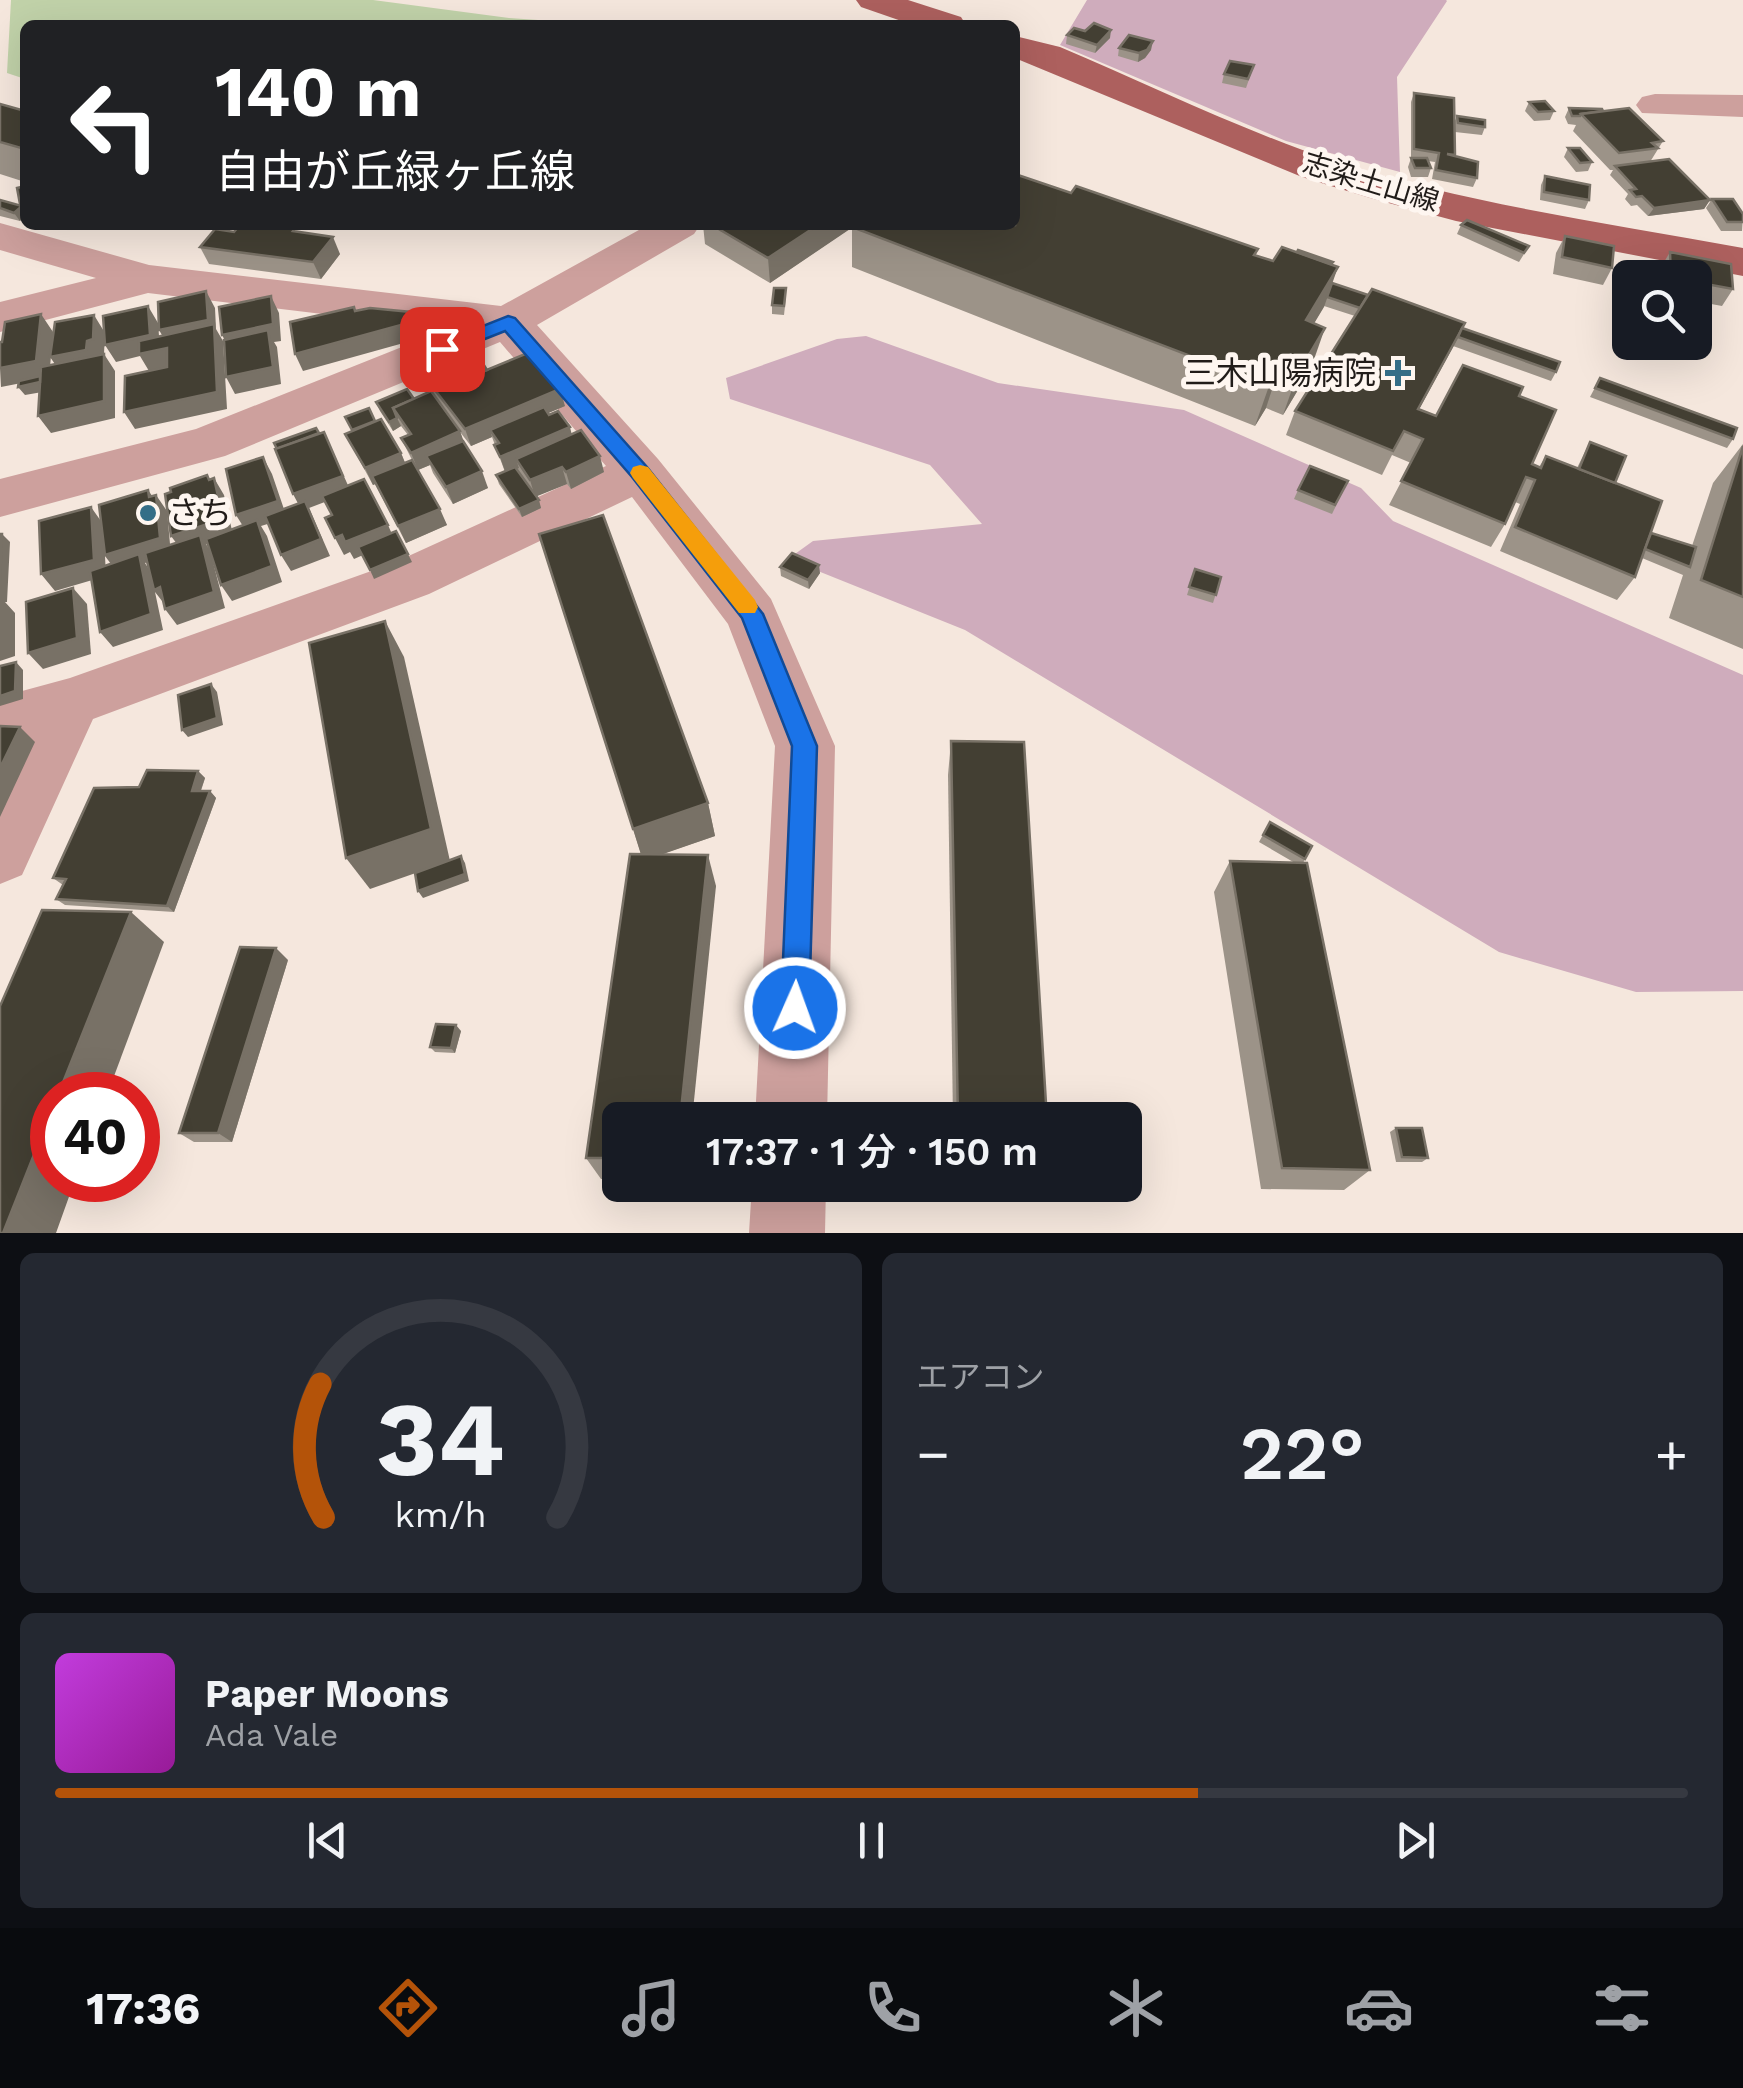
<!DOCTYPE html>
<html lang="ja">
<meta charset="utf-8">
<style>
:root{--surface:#171b24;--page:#242831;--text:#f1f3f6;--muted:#9ea1a6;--line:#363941;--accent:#b45309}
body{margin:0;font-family:"Work Sans","Noto Sans JP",sans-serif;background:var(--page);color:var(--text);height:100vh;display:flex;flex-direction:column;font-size:38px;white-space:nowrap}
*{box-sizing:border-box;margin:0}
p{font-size:32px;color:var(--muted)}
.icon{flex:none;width:55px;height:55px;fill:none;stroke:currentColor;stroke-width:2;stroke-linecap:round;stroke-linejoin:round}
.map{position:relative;height:1233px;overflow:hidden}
.side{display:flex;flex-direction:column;gap:20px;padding:20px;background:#0d0f14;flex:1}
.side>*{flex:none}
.top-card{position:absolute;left:20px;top:20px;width:1000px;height:210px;border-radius:15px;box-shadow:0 10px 40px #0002;background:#202124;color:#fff;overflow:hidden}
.fabs{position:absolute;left:1612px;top:260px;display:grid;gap:20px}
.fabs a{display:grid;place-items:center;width:100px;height:100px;border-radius:15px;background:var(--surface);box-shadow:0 10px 40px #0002;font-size:50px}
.speed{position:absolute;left:30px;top:1072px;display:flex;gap:20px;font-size:50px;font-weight:700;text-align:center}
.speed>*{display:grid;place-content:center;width:130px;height:130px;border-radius:50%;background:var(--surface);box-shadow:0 10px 40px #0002;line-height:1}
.speed .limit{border:15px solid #d22;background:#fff;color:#111}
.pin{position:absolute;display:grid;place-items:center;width:85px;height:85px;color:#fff;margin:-42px;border-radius:20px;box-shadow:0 5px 15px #0006}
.me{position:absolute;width:110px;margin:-55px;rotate:2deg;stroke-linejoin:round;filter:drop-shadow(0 0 8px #0008)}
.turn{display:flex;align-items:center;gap:35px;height:210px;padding:0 30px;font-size:45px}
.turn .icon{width:130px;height:130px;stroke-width:2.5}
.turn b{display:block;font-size:70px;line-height:85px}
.big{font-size:75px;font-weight:600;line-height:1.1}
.side .tile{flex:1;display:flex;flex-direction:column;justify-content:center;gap:15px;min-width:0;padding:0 35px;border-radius:15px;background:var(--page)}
.side .dial{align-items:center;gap:0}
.dial svg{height:260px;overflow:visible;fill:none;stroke:var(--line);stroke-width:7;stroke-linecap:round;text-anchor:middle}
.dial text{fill:var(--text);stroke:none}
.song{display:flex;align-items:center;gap:30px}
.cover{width:120px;height:120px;border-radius:15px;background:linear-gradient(135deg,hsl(290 70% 55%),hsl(300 70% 35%))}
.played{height:10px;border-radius:5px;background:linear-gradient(90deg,var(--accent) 70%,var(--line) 70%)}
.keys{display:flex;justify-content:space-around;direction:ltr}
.heat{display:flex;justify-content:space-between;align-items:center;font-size:55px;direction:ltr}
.side .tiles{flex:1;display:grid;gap:20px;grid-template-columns:1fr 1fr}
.tile:last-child{grid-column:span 2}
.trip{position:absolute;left:602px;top:1102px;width:540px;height:100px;border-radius:15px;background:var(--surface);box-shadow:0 10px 40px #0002;font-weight:600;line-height:100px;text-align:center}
.menu{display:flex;height:160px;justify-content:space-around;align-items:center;background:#090b0e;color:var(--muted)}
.menu .icon{width:70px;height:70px}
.menu .selected{color:var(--accent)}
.menu b{font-size:45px;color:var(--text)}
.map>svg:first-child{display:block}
.green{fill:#cfacbc}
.water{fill:#c1d2a9}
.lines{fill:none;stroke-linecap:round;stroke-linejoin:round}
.minor{fill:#cda09d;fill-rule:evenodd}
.major{fill:#ad605e;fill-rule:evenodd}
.wall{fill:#9c9388}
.shaded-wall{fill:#787166}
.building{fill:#433f33;stroke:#787166;stroke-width:2.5}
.route{fill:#1a73e8;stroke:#114b97;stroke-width:2.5}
.slow{fill:#f59e0b}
.poi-dot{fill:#346e87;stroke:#fef6f0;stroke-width:4}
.labels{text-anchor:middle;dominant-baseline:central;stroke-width:10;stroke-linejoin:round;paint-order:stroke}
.far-street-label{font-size:28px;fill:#211c19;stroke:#fef6f0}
.poi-label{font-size:32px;fill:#211c19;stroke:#fef6f0;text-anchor:end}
</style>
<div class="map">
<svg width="1743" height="1233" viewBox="0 0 1743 1233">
<rect width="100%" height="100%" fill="#f5e7dd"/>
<g class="green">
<polygon points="1087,0 1446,0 1447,1 1397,77 1400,172 1286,141 1060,45"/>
<polygon points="866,336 998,383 1184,410 1361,488 1393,521 1743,675 1743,991 1636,992 1499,952 965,630 788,559 813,541 982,524 930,465 730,399 726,378 837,339"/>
</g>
<polygon class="water" points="11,0 373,0 509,18 611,25 25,25 25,79 7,73"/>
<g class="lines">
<g class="minor">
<polygon points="1655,94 1743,95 1743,117 1642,113 1636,105 1642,97"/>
<polygon points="0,223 149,265 501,306 648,225 700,225 694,234 537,325 658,459 771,599 835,746 827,1120 755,1120 775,746 728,624 632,497 429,594 93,719 22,875 0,884 0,790 24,740 0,747 0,697 70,678 391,564 606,466 500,342 225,456 0,517 0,479 196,429 447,329 148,293 0,332 0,302 96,278 0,250"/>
<polygon points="752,1185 826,1185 825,1233 749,1233"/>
</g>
<g class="major">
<polygon points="856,0 908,0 961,17 966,25 913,25 861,7"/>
<path d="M1015,36L1060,47C1150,85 1241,130 1334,161C1467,204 1606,223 1743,248V276L1456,221L1370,198L1302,177L1015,58Z"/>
</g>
</g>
<g class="wall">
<polygon points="1085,31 1110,38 1095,53 1066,44 1067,35"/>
<polygon points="1119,48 1151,50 1145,58 1138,62 1118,56"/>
<polygon points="1254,65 1246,88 1222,83 1224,74"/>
<polygon points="1414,93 1454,123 1457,116 1485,127 1482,135 1455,132 1455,156 1477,178 1473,187 1432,179 1435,162 1428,161 1431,168 1428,177 1411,177 1408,167 1411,158 1411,102"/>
<polygon points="1529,102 1554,111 1550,120 1534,121 1525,111"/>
<polygon points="0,104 25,111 25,182 0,174"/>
<polygon points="1569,108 1603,111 1663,141 1650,162 1710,200 1704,209 1648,216 1637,205 1631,206 1625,199 1628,194 1610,175 1613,170 1610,170 1573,131 1576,125 1568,124 1565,117"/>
<polygon points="1568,148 1592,162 1588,171 1576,172 1564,157"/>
<polygon points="1545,176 1589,200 1585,209 1540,200 1541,185"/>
<polygon points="25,186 20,221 0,216 0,200 21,206"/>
<polygon points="1071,193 1258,249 1256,255 1273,261 1332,264 1332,283 1462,328 1556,372 1551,381 1453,346 1419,409 1436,416 1519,396 1532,464 1539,467 1546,456 1577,468 1590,442 1615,483 1651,533 1692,546 1713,483 1743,444 1743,649 1669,618 1683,575 1642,558 1635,577 1617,600 1500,551 1520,504 1515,502 1505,524 1491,547 1389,505 1411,463 1392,455 1382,475 1286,435 1295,411 1355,316 1324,306 1314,323 1311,368 1283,415 1266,408 1255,426 852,267 852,227 770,283 705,244 703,225 1015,225"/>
<polygon points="1712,199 1743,214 1742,231 1721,231 1706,208"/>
<polygon points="1461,225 1529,246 1519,262 1457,234"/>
<polygon points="234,232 302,233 340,254 321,279 209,264 200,247"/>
<polygon points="1565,236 1612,268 1603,285 1553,274 1556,253"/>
<polygon points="1670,252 1733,289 1722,306 1695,301 1695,278 1660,278 1660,269"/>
<polygon points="786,297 784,315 772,314 772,305"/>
<polygon points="463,369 487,370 565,406 548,413 571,434 604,472 571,489 567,484 536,496 541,508 522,517 499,484 496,475 505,472 492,437 471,446 460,432 464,443 488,488 453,504 433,473 430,465 418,470 447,525 406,543 375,484 373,485 345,434 376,421 401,453 405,463 412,460 401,438 408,435 401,426 393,431 380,411 376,402 414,399 430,391 425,377 465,379 466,378"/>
<polygon points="1600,378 1733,439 1727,448 1590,397"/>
<polygon points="1348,481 1332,514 1294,499 1298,490"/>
<polygon points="539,534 708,803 715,836 662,854 716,886 620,1120 620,1179 601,1179 586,1158 641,854"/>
<polygon points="780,567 820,573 809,589 781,576"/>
<polygon points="1195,569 1221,577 1213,603 1187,595"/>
<polygon points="951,741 1047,1120 953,1120 948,775"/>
<polygon points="198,771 205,778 201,791 210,791 216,798 174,912 65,905 56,899 63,885 53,878 139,787"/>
<polygon points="1270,822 1312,846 1303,863 1370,1170 1344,1190 1261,1189 1214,892 1230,861 1295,863 1259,842"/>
<polygon points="288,960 232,1142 194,1142 179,1133"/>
<polygon points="461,1031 455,1053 435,1052 430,1047"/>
<polygon points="1396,1128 1428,1158 1422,1162 1396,1162 1390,1132"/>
<polygon points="954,1185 1043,1185 1041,1190 954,1187"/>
</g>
<g class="shaded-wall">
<polygon points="1111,30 1110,38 1095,53 1097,45"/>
<polygon points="1153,41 1151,50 1145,58 1138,62 1139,53"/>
<polygon points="1710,200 1704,209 1648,216 1654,208"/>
<polygon points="25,203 25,217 20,221 14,213 21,207 20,204"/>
<polygon points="818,225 853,225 853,227 770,283 768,258"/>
<polygon points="333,237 340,254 321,279 313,262"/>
<polygon points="1338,267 1324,307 1292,360 1306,320"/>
<polygon points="206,291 215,308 216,329 223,341 227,409 135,429 124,412 215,338 169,347 159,330"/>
<polygon points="271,296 279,313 281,341 274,342 277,347 281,384 235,394 226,377 231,352 222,335"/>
<polygon points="148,306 158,323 160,349 167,348 177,365 149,371 140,356 116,362 105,345"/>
<polygon points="411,312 418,329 418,339 303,371 295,354"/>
<polygon points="41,314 53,332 48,391 25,395 18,387 42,379 1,387 0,368"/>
<polygon points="94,315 105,333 104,354 115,371 115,418 51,433 38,416 62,374 50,357 87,341"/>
<polygon points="1465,323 1453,347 1406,433 1418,409"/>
<polygon points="1325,328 1311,368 1283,415 1297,375"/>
<polygon points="1279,368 1266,408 1255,426 1269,386"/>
<polygon points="560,389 565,406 494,436 490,430 492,437 471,446 465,429"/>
<polygon points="397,418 401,426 393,431 389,422"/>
<polygon points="570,427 574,444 516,459 519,468 506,474 500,457"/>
<polygon points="460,431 466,448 426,456 430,465 418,470 411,453"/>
<polygon points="324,432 351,492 309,508 330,556 291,571 281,555 302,511 293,494"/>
<polygon points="401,453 408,470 373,485 365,468"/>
<polygon points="600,456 604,472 571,489 566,472"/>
<polygon points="263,457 272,474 287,518 261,526 267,536 282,582 232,601 221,585 246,531 236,515"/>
<polygon points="562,467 567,484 535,497 530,480"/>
<polygon points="482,471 488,488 453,504 446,487"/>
<polygon points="214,478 224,495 233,535 206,544 210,551 225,608 177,625 165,609 183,552 171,536 217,491"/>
<polygon points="148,490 157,503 156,495 167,511 171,555 145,563 160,587 166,606 155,592 163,630 113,647 100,632 117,572 105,556 106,576 55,591 41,574 91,507 103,524 149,497"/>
<polygon points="539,500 541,508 522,517 519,509"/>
<polygon points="440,509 447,525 406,543 398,526"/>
<polygon points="388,525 395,541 354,559 350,552 344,555 335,538"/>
<polygon points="2,534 10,542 7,602 5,602 15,613 15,656 0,661 0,581"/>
<polygon points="408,554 412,562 374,579 370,570"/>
<polygon points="819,565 820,573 809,589 808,580"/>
<polygon points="73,588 87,604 91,654 43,669 28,653"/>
<polygon points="385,621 404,657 450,861 370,889 346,858"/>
<polygon points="16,662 23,670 23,699 0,706 0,696"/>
<polygon points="211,684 217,692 223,725 188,737 182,730"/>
<polygon points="20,727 35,742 0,817 0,768"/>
<polygon points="198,771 205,778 198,798 192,791"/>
<polygon points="210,791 216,798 174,912 167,906"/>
<polygon points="708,803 715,836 643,861 633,829"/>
<polygon points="708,855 716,886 692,1120 680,1120"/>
<polygon points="461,856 465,863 469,881 423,898 418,891"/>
<polygon points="131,912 164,942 107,1095 58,1095"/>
<polygon points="276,948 288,960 232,1142 218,1133"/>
<polygon points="456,1025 461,1031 455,1053 451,1048"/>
<polygon points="52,1109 52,1180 75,1180 56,1233 3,1233"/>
</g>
<g class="building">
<polygon points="1094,23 1111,30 1097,45 1067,35 1074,28 1085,31"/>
<polygon points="1129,35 1153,41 1147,50 1139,53 1119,48"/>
<polygon points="1230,61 1254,65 1248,79 1224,74"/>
<polygon points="1414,93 1454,98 1455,155 1447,154 1478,162 1477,178 1436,170 1439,153 1414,149"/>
<polygon points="1545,101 1554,111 1538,112 1529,102"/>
<polygon points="0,104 25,111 25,145 21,148 0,142"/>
<polygon points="1569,108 1602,109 1603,111 1581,114 1580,116 1572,116"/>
<polygon points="1629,108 1663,141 1652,143 1658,148 1619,153 1581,114"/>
<polygon points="1457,116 1485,120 1485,127 1458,123"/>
<polygon points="1568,148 1580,148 1592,162 1580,163"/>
<polygon points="1411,158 1427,158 1431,168 1415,168"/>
<polygon points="1669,159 1710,200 1654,208 1642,196 1636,197 1630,190 1636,189 1615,166"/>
<polygon points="1015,174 1071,193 1076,186 1258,249 1254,255 1273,261 1282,247 1338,267 1306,320 1325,328 1297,375 1279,368 1269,386 852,227 854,225 1015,225"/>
<polygon points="1545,176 1590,185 1589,200 1544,192"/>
<polygon points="25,186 25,203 20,204 17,188"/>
<polygon points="1712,199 1733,199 1743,214 1743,222 1727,222"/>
<polygon points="0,200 22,206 14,213 0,208"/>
<polygon points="1467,220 1529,246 1524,253 1461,225"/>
<polygon points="264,225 298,225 293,231 333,237 313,262 200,247 215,229 234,232 239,226 262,228"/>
<polygon points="712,225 818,225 768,258"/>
<polygon points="1565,236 1614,246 1612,268 1562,257"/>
<polygon points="1298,250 1333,262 1331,264 1297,252"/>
<polygon points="1670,252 1731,264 1733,289 1695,282 1695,278 1671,277"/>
<polygon points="1332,283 1368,295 1360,308 1327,297"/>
<polygon points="774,288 786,288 784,306 772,305"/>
<polygon points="1372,289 1465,323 1418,409 1436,416 1463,365 1523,387 1519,396 1556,410 1532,464 1541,468 1546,456 1662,501 1635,577 1515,527 1535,480 1526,477 1505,524 1401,481 1423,439 1404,431 1393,451 1295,411"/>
<polygon points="206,291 208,320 159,330 158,302"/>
<polygon points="271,296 273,324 222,335 219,307"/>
<polygon points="148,306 150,335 105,345 103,316"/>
<polygon points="354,307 355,311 370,308 411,312 412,322 295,354 290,322"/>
<polygon points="41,314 36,361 0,368 0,342 2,342 5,322"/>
<polygon points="94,315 93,339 87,341 86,350 50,357 55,322"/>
<polygon points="214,324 217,392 124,412 125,376 167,367 167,348 139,354 139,341"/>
<polygon points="1462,328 1560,362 1556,372 1458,337"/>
<polygon points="268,330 273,367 226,377 224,340"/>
<polygon points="530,352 560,389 465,429 425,377 454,364 465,379"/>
<polygon points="104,354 104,401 38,416 41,367"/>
<polygon points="482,362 487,370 468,377 463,369"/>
<polygon points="40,376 40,382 18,387 19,381"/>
<polygon points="1600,378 1737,428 1733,439 1595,388"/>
<polygon points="407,389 414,399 393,408 397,418 389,422 376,402"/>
<polygon points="431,391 460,431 411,453 401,438 411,434 393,408"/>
<polygon points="544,407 549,415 558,411 570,427 500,457 494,445 499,443 490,430"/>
<polygon points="369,408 375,421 352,430 345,417"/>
<polygon points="381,419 401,453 365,468 345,434"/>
<polygon points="316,428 319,433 277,449 274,443"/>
<polygon points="581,430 600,456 566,472 562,467 530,480 516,459"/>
<polygon points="324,432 343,476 293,494 275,449"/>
<polygon points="463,441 482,471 446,487 426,456"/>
<polygon points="1590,442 1626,456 1615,483 1579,469"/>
<polygon points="1743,446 1743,597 1701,580"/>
<polygon points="263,457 278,501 236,515 226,469"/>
<polygon points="412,460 440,509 398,526 372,476"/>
<polygon points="1310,466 1348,481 1335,505 1298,490"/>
<polygon points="515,467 539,500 519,509 496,475"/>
<polygon points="207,475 209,480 214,478 223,519 171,536 165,494 171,492 170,488"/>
<polygon points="364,479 388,525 345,542 342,535 335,538 325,518 332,515 322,496"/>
<polygon points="148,490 149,497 156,495 160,538 105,555 99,505"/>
<polygon points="305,501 321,539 281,555 265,516"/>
<polygon points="91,507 94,560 41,574 39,521"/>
<polygon points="603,515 708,803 633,829 539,534"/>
<polygon points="257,520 272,566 221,585 206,539"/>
<polygon points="396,531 408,554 370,570 358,547"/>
<polygon points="1651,533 1696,547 1690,567 1645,549"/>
<polygon points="0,534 2,534 0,581"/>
<polygon points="200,535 214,592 165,609 160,587 154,590 145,553"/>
<polygon points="792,553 819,565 808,580 780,567"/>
<polygon points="139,554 151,614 100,632 90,571"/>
<polygon points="1195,569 1221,577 1216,595 1189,587"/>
<polygon points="73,588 77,638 28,653 26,602"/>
<polygon points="385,621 431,829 346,858 309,643"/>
<polygon points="16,662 15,691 0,696 0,666"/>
<polygon points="211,684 217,718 182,730 178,695"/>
<polygon points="0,726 20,727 0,768"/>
<polygon points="951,741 1024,742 1047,1120 958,1120"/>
<polygon points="147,770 198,771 192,791 210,791 167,906 56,899 66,879 53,878 94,788 139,787"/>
<polygon points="1270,822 1312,846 1305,859 1263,835"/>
<polygon points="630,854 708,855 680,1120 620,1120 620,1158 586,1158"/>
<polygon points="461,856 465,874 418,891 415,873"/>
<polygon points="1230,861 1307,863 1370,1170 1282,1168"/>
<polygon points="42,910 131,912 58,1095 52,1095 52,1109 3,1233 0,1233 0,1006"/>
<polygon points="240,947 276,948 218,1133 179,1133"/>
<polygon points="436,1024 456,1025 451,1048 430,1047"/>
<polygon points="1396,1128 1422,1128 1428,1158 1402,1157"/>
</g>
<polygon class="route" points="508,316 515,318 647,467 763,614 817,746 809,1008 805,1018 795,1022 785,1018 781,1008 792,746 742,618 632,477 505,331 442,356 432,349 435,345"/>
<polygon class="slow" points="640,465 648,467 755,600 758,607 755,613 739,613 633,478 630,473 633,467"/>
<g class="poi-dot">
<path d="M1393 358h10v10h10v10h-10v10h-10v-10h-10v-10h10z"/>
<circle cx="148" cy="513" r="10"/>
</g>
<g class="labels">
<g class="far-street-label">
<text transform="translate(1371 182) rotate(17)">志染土山線</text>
</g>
<g class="poi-label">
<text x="1376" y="373">三木山陽病院</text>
<text x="168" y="513" text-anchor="start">さち</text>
</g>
</g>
</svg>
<div class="fabs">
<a><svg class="icon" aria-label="search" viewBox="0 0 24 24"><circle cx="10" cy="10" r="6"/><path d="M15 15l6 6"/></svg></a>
</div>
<div class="speed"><div class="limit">40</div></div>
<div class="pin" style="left:442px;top:349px;background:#d93025"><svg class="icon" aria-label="arrive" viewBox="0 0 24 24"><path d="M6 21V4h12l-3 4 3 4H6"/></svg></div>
<svg class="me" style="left:795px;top:1008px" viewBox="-20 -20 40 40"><circle r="17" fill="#1a73e8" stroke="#fff" stroke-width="3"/><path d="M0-11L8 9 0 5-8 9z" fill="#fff"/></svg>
<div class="trip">17:37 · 1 分 · 150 m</div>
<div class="top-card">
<div class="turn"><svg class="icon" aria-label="left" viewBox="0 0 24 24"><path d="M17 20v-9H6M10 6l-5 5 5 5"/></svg><div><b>140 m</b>自由が丘緑ヶ丘線</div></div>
</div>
</div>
<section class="side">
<div class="tiles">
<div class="tile dial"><svg viewBox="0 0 100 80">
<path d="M14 69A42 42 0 1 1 86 69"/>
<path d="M14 69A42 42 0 0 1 13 28" stroke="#b45309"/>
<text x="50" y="56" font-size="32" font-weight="700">34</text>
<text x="50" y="72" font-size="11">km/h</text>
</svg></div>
<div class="tile"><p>エアコン</p>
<div class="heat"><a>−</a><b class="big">22°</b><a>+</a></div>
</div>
<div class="tile">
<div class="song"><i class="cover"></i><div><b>Paper Moons</b><p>Ada Vale</p></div></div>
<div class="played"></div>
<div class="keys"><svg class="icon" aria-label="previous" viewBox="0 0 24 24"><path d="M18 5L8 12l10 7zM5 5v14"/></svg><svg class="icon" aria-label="pause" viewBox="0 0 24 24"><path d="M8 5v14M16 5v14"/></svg><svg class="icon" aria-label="next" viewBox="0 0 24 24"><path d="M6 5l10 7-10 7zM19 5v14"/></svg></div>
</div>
</div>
</section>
<nav class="menu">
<b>17:36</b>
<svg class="icon selected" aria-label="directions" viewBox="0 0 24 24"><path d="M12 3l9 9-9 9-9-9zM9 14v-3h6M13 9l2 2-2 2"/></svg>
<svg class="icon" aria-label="music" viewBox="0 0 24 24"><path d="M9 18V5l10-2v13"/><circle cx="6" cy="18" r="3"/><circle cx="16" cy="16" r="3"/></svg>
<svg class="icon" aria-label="phone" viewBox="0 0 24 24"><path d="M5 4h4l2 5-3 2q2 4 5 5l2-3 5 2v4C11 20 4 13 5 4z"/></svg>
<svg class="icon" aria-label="climate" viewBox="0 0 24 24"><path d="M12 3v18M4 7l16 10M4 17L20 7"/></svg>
<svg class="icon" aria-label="car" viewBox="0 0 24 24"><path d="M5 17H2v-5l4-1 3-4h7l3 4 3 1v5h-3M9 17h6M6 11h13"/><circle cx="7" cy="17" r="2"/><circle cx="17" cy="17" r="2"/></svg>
<svg class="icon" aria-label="filters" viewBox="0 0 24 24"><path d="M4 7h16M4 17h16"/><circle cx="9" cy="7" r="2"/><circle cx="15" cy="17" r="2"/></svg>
</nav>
